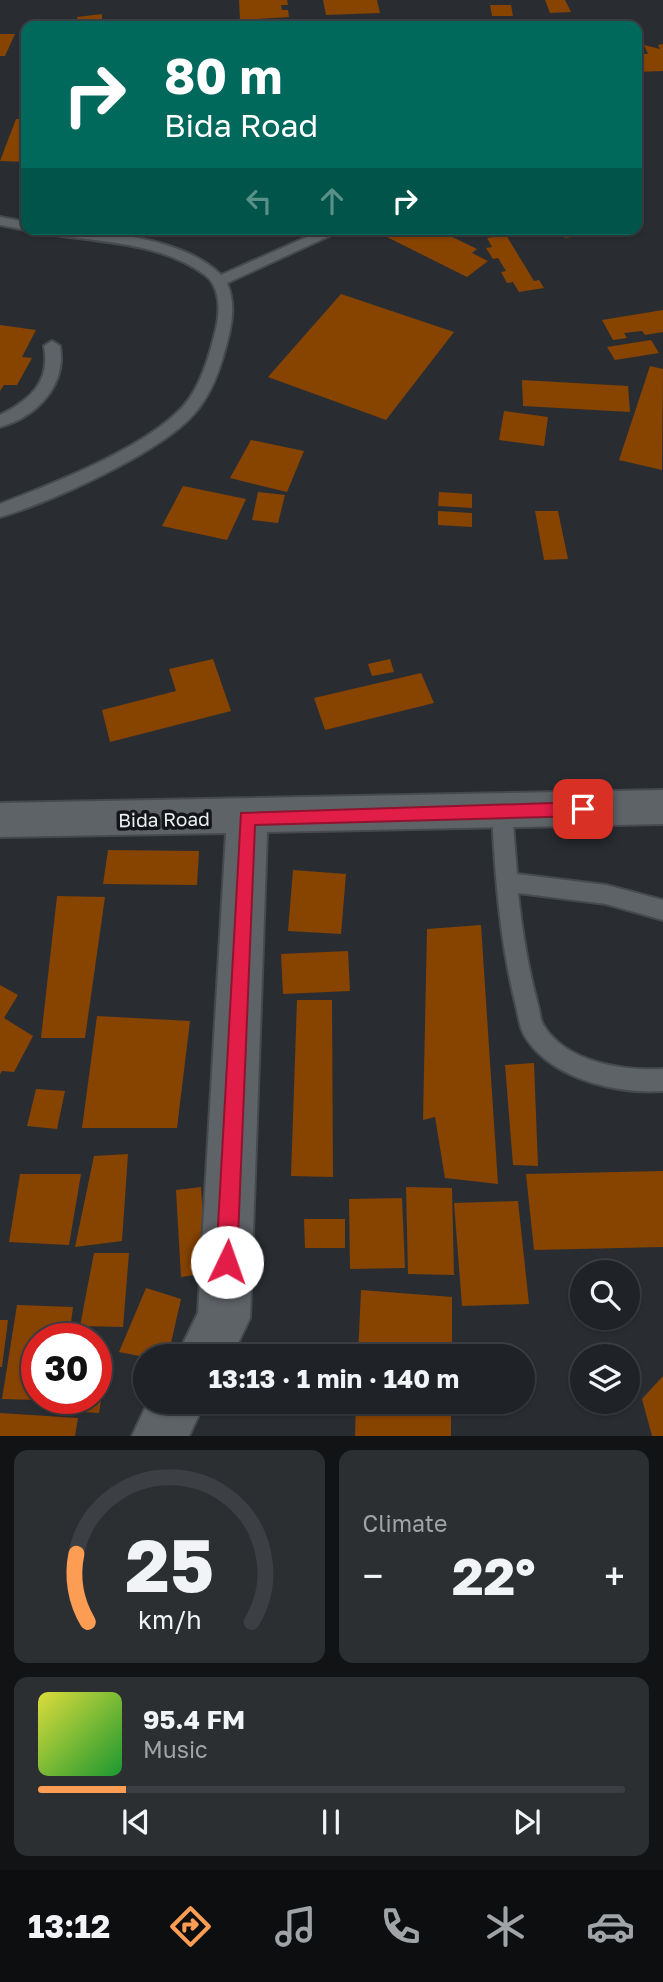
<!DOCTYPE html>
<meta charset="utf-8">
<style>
:root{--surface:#1f2226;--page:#2c2f32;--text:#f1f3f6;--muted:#a1a4a7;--line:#3c3f43;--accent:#fd9d54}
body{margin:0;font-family:"Golos Text",sans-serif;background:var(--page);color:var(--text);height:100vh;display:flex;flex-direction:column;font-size:26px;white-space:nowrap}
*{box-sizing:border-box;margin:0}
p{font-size:23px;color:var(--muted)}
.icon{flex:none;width:38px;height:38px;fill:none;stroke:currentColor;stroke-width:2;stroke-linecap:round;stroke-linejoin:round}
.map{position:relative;height:1436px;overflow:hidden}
.drawer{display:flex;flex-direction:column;gap:14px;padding:14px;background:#111315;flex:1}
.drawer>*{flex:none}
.banner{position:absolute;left:21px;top:21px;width:621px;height:214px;border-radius:14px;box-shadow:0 2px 5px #0004,0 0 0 2px var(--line);background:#00695c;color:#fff;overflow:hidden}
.controls{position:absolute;left:570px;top:1260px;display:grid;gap:14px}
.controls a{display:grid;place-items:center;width:70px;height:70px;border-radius:50%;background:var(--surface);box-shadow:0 2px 5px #0004,0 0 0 2px var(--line);font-size:35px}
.speed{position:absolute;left:21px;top:1323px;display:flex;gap:14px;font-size:35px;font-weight:700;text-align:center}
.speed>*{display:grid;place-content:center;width:91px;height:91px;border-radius:50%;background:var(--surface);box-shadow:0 2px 5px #0004,0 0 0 2px var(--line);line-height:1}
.speed .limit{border:10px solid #d22;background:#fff;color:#111}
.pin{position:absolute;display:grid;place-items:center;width:60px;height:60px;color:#fff;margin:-30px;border-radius:14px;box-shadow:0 4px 10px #0006}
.me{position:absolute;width:77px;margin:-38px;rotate:3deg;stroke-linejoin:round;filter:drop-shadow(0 0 5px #0008)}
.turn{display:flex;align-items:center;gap:24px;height:147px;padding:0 28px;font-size:32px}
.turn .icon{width:91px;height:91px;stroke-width:2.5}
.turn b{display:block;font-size:49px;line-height:60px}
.lanes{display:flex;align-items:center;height:66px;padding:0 28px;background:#0003;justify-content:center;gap:35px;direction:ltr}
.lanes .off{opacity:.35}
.big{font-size:52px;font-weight:700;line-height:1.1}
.drawer .card{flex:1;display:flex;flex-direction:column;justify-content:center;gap:10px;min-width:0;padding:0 24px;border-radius:14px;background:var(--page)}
.drawer .dial{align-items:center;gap:0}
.dial svg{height:182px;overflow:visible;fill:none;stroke:var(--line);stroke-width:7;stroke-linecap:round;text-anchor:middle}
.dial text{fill:var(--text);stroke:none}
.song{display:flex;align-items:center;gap:21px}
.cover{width:84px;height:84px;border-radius:10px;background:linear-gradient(135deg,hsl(60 70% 55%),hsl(130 70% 35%))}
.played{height:7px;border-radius:4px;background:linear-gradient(90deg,var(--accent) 15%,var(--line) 15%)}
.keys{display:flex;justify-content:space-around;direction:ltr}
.heat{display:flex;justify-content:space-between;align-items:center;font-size:38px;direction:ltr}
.drawer .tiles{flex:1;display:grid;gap:14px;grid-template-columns:1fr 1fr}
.card:last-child{grid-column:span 2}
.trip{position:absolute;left:133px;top:1344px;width:402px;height:70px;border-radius:35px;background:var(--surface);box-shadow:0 2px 5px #0004,0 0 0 2px var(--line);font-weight:700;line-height:70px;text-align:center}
.menu{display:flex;height:112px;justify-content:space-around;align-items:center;background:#0c0e0f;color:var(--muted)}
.menu .icon{width:49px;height:49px}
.menu .current{color:var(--accent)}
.menu b{font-size:32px;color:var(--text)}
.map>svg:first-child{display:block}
.building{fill:#874300}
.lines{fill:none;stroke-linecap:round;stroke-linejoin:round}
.lane-casing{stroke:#464a4e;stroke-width:4}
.street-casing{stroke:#464a4e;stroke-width:4}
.lane{fill:#5e6368;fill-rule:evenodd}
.street{fill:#5e6368;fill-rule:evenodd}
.route{fill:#e11d48;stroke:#92132f;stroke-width:2}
.labels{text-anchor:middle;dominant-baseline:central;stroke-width:7;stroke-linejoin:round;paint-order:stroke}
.street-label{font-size:19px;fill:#eceff2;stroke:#131518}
</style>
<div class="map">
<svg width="663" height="1436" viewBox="0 0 663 1436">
<rect width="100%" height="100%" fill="#292d32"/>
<g class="building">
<polygon points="239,0 287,0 288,5 281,5 282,10 288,10 289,17 240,20"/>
<polygon points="323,0 377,0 380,13 326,15"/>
<polygon points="545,0 565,0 571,12 550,13"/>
<polygon points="490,5 511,5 513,16 492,16"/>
<polygon points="102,14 102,20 78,22 77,17"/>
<rect x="269" y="20" width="23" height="6"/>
<polygon points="562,21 564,26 533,26 532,22"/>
<polygon points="0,34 15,34 5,56 0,56"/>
<polygon points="663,44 663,71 637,72 637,47 641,54 648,54 644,45 660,49 658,45"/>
<polygon points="16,119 26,119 26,162 0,161"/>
<polygon points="371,229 436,229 477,249 472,253 488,261 467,277"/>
<polygon points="559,229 580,229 584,235 565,238"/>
<polygon points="506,235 534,281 539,280 544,288 519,292 513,282 507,283 501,272 506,271 498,258 493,259 486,248 492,247 487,238"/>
<polygon points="341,294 454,332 386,420 268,377"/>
<polygon points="663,310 663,332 645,335 642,331 624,333 627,338 613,340 602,320"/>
<polygon points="0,325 36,330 22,357 32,358 17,385 4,385 0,391"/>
<polygon points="651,340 659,353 615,360 607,347"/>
<polygon points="650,366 663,369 662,470 619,460"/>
<polygon points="522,380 628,386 630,412 523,406"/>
<polygon points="504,411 548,417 544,446 499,440"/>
<polygon points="251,440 304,451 287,492 230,478"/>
<polygon points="183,486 246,499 227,540 162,526"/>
<polygon points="258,492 285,495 278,523 252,520"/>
<polygon points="439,492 472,494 472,508 438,506"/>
<polygon points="438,511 472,513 472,527 438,525"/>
<polygon points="535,511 558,511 568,559 544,560"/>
<polygon points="213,659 231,711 110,742 102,710 176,691 169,669"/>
<polygon points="390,659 394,672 372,676 368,664"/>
<polygon points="421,673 434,703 325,730 314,698"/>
<polygon points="108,850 199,851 197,885 103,884"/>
<polygon points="293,870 346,874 341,934 288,931"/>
<polygon points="57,896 105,897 85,1038 41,1038"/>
<polygon points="481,925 498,1184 445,1178 435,1117 423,1120 427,929"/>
<polygon points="348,951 350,991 283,994 281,954"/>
<polygon points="0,985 18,995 4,1018 33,1036 14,1072 2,1071 0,1074"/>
<polygon points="297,1000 332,1000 333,1177 291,1176"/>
<polygon points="97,1016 190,1021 177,1128 82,1128"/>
<polygon points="534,1063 538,1166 513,1165 505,1065"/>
<polygon points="36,1089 65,1091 57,1129 27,1126"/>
<polygon points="128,1154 122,1241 75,1247 94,1156"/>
<polygon points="663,1171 663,1247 534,1250 526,1174"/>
<polygon points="20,1174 81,1174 69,1245 9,1242"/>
<polygon points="201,1187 207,1273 181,1277 176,1190"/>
<polygon points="406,1187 452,1188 454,1275 408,1274"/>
<polygon points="402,1198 405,1268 350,1269 349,1199"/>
<polygon points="518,1201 529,1304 462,1306 454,1203"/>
<polygon points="304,1219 345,1219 345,1248 305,1248"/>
<polygon points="94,1253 129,1253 123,1327 80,1326"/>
<polygon points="146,1288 181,1299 168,1356 145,1357 119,1352"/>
<polygon points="361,1290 452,1297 452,1356 358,1356"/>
<polygon points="17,1305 73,1307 69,1339 37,1339 37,1400 2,1399"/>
<polygon points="0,1320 8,1320 2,1367 0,1367"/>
<polygon points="663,1376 663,1436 652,1436 642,1399"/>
<polygon points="96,1388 103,1388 99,1413 67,1411 69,1398 96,1398"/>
<polygon points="356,1402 451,1402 451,1436 355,1436"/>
<polygon points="0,1413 78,1418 75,1436 0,1436"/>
</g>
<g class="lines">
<g class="lane-casing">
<g id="lane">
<polygon points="0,217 26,222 26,229 30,229 26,230 0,225"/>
<path d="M34,229C87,229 182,235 221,275L325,229L340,231L227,283C236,304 232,325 226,346C220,370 211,395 194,414C160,453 51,502 0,517V504C52,484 157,444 189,399C203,379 210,353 216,329C220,312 221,287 205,275C159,241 95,242 41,233Z"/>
<path d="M52,341L60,346C67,385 37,417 0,427V415C30,400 51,382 44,346Z"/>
<path d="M502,802L509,805L512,811L517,874L606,885L663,900V920L606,904L518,893C522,931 528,968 538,1005C540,1012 540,1021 544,1026C567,1063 624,1071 663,1069V1091C618,1094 556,1080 528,1041C520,1031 519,1018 516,1006C500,942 495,877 492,811L495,805Z"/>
</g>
</g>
<g class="street-casing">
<g id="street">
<polygon points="663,790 663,824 267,832 250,1318 232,1356 177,1356 198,1313 226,833 0,837 0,803"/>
<polygon points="148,1402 205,1402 189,1436 132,1436"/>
</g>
</g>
<use href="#lane" class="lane"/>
<use href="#street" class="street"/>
</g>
<polygon class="route" points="583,802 591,809 583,816 255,825 237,1262 234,1270 227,1273 219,1270 216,1262 241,813"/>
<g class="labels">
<g class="street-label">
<text transform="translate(164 819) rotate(-1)">Bida Road</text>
</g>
</g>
</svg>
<div class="controls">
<a><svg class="icon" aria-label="search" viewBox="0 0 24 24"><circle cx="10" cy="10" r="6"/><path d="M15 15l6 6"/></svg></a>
<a><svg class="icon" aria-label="layers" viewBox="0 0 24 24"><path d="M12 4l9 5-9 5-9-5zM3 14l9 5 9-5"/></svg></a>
</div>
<div class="speed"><div class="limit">30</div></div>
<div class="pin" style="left:583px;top:809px;background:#d93025"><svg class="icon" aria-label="arrive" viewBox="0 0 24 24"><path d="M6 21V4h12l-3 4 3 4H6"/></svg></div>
<svg class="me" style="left:227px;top:1262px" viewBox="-20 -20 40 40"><circle r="19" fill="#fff"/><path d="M0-13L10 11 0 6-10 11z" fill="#e11d48"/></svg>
<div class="trip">13:13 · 1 min · 140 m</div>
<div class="banner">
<div class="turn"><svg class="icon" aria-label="right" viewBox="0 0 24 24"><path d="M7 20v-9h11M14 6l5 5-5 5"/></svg><div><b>80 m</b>Bida Road</div></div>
<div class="lanes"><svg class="icon off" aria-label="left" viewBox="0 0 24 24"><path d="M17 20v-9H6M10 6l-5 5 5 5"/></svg><svg class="icon off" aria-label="ahead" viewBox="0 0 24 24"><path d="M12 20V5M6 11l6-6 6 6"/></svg><svg class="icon" aria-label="right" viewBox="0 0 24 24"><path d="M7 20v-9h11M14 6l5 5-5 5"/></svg></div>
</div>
</div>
<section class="drawer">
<div class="tiles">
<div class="card dial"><svg viewBox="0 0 100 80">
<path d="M14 69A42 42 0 1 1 86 69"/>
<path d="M14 69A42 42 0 0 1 9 39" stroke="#fd9d54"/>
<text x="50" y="56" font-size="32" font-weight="700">25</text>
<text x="50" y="72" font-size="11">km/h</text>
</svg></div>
<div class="card"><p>Climate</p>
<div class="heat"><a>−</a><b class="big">22°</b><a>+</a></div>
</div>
<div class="card">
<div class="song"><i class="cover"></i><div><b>95.4 FM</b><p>Music</p></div></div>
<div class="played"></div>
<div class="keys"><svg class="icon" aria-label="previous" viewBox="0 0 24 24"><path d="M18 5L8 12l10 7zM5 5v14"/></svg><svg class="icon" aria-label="pause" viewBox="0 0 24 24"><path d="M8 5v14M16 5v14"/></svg><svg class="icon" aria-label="next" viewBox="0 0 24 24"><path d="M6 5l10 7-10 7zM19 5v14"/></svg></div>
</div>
</div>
</section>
<nav class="menu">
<b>13:12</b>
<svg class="icon current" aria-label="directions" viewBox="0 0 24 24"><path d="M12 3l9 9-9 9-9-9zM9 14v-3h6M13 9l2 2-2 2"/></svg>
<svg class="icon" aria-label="music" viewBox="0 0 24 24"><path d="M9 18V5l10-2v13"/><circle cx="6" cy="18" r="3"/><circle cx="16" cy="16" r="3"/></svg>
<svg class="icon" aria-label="phone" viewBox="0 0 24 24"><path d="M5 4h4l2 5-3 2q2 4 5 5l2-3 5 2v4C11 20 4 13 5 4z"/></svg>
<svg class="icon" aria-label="climate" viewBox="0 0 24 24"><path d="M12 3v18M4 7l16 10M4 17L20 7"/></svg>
<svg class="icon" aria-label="car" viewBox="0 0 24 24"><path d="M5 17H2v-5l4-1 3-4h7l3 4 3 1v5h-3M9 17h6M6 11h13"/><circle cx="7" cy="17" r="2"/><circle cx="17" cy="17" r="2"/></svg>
</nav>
